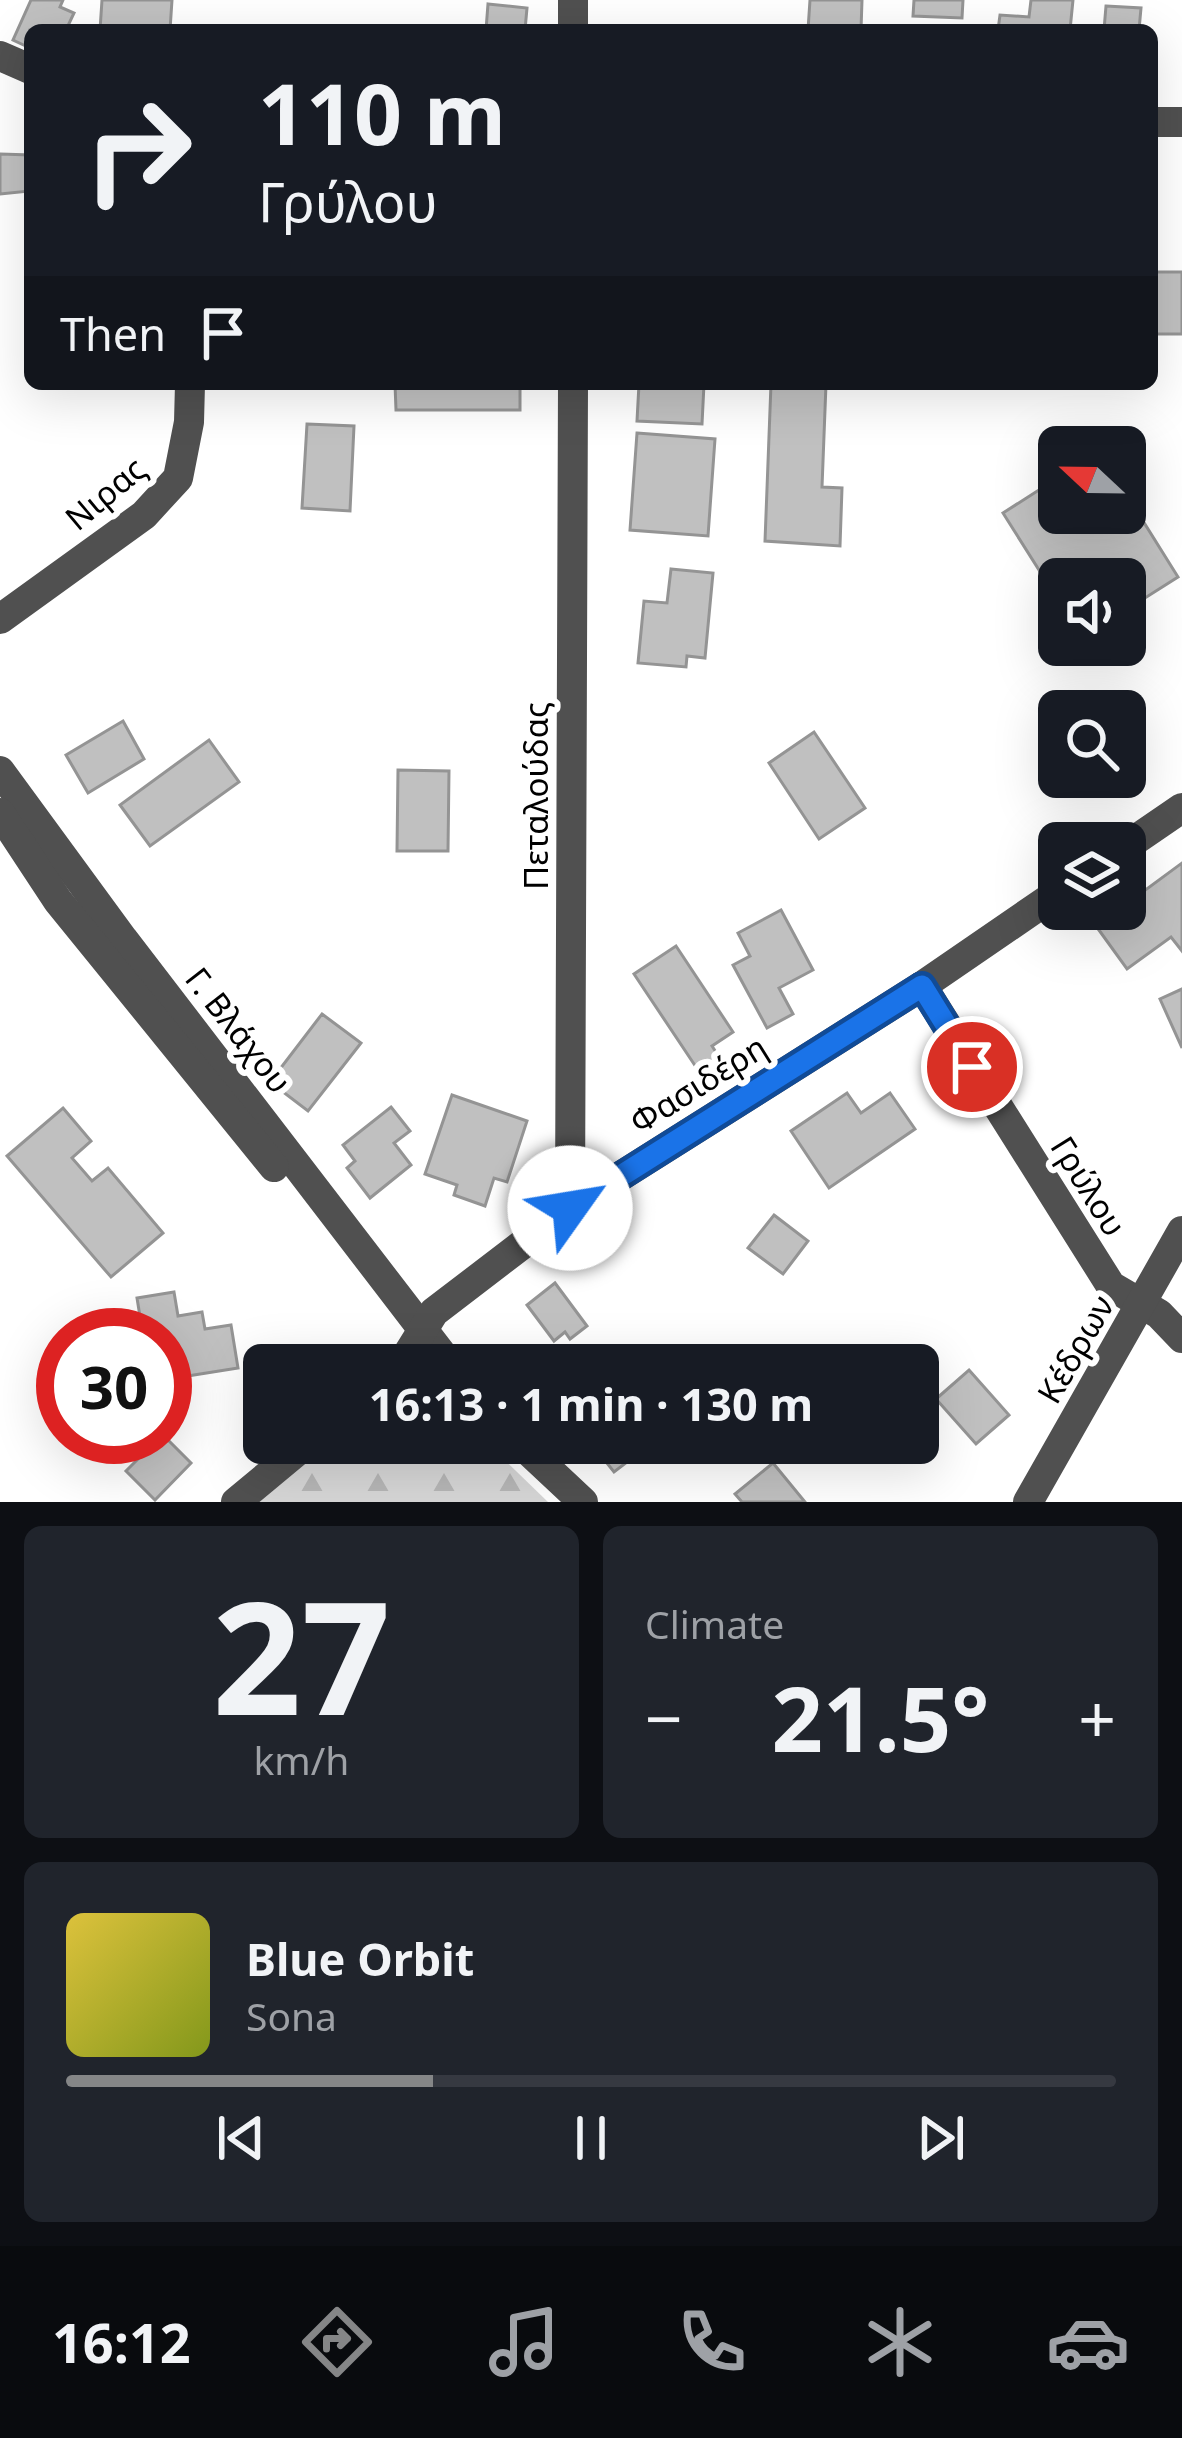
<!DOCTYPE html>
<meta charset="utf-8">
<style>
:root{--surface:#171b24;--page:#20242c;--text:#f1f3f6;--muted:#9ea1a6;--line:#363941;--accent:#858687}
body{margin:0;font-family:"Noto Sans",sans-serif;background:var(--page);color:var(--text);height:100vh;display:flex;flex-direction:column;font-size:45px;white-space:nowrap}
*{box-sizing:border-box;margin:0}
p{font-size:39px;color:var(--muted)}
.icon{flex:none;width:66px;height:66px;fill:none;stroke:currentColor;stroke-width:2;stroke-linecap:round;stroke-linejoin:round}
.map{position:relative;height:1502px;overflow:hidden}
.side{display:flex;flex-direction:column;gap:24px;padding:24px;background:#0d0f14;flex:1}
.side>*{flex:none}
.top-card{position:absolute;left:24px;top:24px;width:1134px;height:366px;border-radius:18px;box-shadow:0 12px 48px #0002;background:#171b24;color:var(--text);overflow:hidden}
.needle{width:78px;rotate:292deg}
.fabs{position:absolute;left:1038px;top:426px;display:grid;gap:24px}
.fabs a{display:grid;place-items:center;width:108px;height:108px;border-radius:18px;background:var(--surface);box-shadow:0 12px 48px #0002;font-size:60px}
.speed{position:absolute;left:36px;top:1308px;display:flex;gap:24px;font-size:60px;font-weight:700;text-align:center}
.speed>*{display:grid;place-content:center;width:156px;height:156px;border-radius:50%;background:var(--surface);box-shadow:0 12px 48px #0002;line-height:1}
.speed .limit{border:18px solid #d22;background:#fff;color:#111}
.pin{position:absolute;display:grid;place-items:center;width:102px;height:102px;color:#fff;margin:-51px;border:6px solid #fff;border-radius:50%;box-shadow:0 3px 12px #0007}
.me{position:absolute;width:132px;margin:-66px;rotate:58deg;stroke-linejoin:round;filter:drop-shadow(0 0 9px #0008)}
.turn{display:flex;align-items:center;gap:42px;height:252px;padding:0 36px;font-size:54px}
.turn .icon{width:156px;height:156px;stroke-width:2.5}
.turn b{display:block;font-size:84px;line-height:102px}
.then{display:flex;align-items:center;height:114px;padding:0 36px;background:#0003;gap:24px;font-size:45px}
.big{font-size:90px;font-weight:700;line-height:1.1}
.side .tile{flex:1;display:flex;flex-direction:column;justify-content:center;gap:18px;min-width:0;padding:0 42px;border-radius:18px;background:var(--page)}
.side .dial{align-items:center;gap:0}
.dial b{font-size:156px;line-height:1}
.song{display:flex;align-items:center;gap:36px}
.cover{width:144px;height:144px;border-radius:18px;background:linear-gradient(135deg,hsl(50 70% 55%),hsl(70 70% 35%))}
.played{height:12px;border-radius:6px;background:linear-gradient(90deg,var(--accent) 35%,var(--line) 35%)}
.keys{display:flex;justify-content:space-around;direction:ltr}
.heat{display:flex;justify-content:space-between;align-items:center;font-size:66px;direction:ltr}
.side .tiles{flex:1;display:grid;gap:24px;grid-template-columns:1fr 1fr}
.tile:last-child{grid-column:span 2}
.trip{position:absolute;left:243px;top:1344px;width:696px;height:120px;border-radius:18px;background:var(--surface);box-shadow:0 12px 48px #0002;font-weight:700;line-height:120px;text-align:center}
.tabs{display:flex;height:192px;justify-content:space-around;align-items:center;background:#090b0e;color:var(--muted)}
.tabs .icon{width:84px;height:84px}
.tabs .on{color:var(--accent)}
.tabs b{font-size:54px;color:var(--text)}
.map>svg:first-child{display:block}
.forest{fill:url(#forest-firs)}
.building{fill:#c0c0c0;stroke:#949494;stroke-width:3}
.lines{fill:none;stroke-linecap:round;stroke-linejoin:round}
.minor{stroke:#505050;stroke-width:30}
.route-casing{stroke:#114b97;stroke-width:30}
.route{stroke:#1a73e8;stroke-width:21}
.labels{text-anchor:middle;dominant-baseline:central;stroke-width:12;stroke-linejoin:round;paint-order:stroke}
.street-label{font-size:33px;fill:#000;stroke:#fff}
</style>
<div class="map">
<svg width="1182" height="1502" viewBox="0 0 1182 1502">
<defs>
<pattern id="forest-firs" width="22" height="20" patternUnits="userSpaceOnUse" patternTransform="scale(3)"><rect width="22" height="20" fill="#d7d7d7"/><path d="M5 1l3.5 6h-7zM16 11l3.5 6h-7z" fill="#b7b7b7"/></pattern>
</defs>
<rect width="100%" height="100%" fill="#fff"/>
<polygon class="forest" points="328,1443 487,1443 548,1502 255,1502"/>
<g class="building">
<polygon points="31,0 63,0 60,7 74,13 66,30 30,30 30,48 13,40"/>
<polygon points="102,0 172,0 170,30 100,30"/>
<polygon points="810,0 862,0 861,30 808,30"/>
<polygon points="914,0 963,0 962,18 913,16"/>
<polygon points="1031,0 1073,0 1070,30 998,30 1000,15 1029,17"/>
<polygon points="488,4 527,8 525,30 486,30"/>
<polygon points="1106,6 1141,8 1139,30 1104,30"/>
<polygon points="0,154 30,155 30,191 0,194"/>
<rect x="1152" y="272" width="30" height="62"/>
<polygon points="395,384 520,384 520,410 396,410"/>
<polygon points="639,384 704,384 702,424 637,421"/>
<polygon points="771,384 826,384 822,487 842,488 840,546 765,541"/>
<polygon points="307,424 354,426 350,511 302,508"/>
<polygon points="637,433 715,439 708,536 630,530"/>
<polygon points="1042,488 1056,510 1059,508 1059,513 1125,513 1125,499 1128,497 1178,577 1145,598 1140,589 1125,599 1125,579 1105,579 1094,562 1067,579 1059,579 1059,584 1051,589 1003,513"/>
<polygon points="671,569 713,573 705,658 687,656 686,667 638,663 644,601 667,603"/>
<polygon points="123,721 144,759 88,793 66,755"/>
<polygon points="814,732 865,808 819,839 769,763"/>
<polygon points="209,740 239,782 150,846 120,805"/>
<polygon points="398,770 449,771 448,851 397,851"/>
<polygon points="1182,863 1182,951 1171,937 1127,969 1096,926 1119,909 1125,909 1125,905"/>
<polygon points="781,910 813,970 779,988 793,1014 767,1028 733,965 750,956 738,933"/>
<polygon points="676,946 733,1032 712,1046 723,1063 702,1076 634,974"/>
<polygon points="1182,989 1182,1048 1160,999"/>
<polygon points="322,1014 361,1043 308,1111 270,1082"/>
<polygon points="847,1093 861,1113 890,1093 915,1129 829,1188 791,1131"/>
<polygon points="452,1095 527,1121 507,1182 494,1178 485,1206 454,1195 457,1185 425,1174"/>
<polygon points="391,1107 410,1131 394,1143 411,1165 370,1198 347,1168 355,1161 343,1145"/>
<polygon points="63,1108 91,1141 72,1158 92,1181 108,1168 163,1233 111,1277 7,1156"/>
<polygon points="774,1215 808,1241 783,1274 748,1248"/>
<polygon points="555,1283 587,1326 570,1339 565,1332 554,1341 527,1305"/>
<polygon points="174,1292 178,1316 202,1312 205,1329 231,1325 238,1368 175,1378 168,1337 143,1335 137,1298"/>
<polygon points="969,1370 1009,1415 976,1444 936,1399"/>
<polygon points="160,1437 165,1437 191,1463 155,1500 126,1471"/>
<polygon points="591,1443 652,1443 614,1472"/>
<polygon points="773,1463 805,1502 742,1502 735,1494"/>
</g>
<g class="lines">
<g class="minor">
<polyline points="573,0 573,30"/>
<polyline points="0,56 30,69"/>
<polyline points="1152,122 1182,122"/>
<polyline points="0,619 144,515 178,478 189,422 190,384"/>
<polyline points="0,771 123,939 450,1365"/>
<polyline points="0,813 58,901 274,1167"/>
<polyline points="1125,847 1182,808"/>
<polyline points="922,986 1111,1286 1159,1314 1182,1338"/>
<polyline points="570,1208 573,384"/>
<polyline points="401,1365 434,1312 570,1208 922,986 1059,892"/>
<polyline points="520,1443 583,1502"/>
<polyline points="236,1502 307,1443"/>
<polyline points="1028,1502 1182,1231"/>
</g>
</g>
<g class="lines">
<g class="route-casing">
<polyline id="route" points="570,1208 922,986 972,1067"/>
</g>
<use href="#route" class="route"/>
</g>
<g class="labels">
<g class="street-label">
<text transform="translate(105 493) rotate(-40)">Νιρας</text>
<text transform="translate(535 796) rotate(-90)">Πεταλούδας</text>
<text transform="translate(239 1030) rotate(52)">Γ. Βλάχου</text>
<text transform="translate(698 1084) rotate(-32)">Φασιδέρη</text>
<text transform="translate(1089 1186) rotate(58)">Γρύλου</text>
<text transform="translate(1075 1349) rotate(-60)">Κέδρων</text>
</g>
</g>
</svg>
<div class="fabs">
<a><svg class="needle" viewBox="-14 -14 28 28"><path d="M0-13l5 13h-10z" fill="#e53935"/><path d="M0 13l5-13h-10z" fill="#9ea1a6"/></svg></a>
<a><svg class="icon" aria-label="sound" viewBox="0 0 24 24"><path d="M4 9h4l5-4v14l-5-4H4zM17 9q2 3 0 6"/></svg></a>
<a><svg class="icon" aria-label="search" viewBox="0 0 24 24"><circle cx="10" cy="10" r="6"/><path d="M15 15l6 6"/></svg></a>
<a><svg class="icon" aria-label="layers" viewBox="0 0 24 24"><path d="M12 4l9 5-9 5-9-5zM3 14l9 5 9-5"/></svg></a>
</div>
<div class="speed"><div class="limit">30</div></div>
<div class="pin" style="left:972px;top:1067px;background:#d93025"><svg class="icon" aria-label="arrive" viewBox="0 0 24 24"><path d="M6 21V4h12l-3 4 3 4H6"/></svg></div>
<svg class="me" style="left:570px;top:1208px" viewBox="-20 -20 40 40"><circle r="19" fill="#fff"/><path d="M0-13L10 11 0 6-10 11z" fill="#1a73e8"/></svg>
<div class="trip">16:13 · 1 min · 130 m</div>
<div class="top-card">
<div class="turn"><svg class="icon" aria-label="right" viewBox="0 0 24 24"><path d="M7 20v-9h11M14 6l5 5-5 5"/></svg><div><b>110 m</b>Γρύλου</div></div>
<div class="then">Then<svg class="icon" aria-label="arrive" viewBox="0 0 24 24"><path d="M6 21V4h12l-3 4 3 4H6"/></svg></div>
</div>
</div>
<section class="side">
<div class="tiles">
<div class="tile dial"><b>27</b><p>km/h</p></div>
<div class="tile"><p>Climate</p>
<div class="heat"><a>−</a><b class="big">21.5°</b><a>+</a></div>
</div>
<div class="tile">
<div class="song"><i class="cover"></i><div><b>Blue Orbit</b><p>Sona</p></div></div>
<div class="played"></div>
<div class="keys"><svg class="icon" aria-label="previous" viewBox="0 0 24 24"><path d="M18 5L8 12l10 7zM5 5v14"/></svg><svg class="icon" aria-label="pause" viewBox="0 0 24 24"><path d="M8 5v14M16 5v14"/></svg><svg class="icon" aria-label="next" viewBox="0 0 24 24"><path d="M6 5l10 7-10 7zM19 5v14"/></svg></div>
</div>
</div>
</section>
<nav class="tabs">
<b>16:12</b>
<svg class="icon on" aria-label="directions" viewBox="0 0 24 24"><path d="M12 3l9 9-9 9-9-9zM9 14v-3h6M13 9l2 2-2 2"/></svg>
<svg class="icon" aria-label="music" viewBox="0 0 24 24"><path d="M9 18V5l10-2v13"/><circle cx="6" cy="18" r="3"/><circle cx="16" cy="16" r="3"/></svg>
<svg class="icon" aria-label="phone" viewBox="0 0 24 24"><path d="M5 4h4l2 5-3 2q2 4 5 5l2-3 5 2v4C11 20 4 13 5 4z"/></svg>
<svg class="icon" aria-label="climate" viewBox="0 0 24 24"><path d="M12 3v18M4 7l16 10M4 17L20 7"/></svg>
<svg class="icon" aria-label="car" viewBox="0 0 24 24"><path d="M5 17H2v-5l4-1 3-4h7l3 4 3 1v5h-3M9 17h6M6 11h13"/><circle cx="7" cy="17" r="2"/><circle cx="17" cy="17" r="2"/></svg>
</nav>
